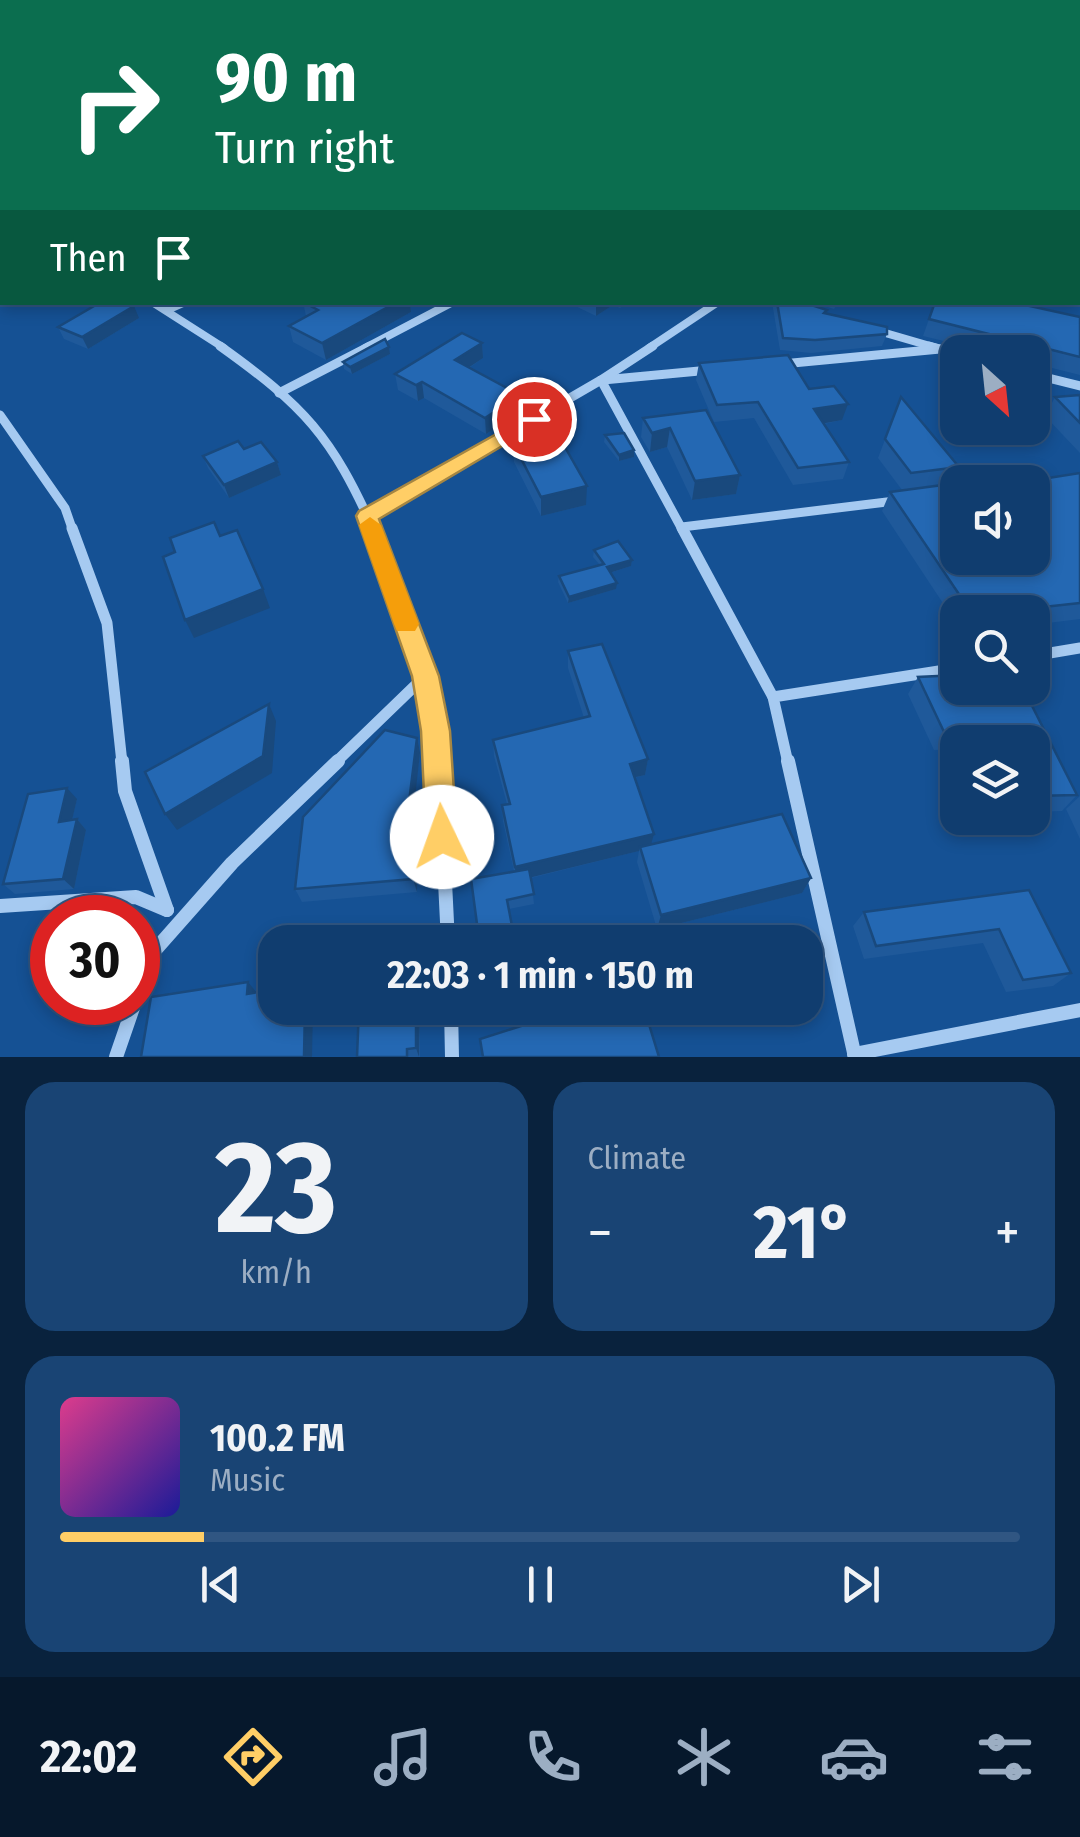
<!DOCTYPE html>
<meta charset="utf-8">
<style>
:root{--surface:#103d6f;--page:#194474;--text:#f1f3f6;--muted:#9caec3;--line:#305682;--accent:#ffce66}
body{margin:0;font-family:"Fira Sans Condensed",sans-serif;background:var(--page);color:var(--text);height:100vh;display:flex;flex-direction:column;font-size:38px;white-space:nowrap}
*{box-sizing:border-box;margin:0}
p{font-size:32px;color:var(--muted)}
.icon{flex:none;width:55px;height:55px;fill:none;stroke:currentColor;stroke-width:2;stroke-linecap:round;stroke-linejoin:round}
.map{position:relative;height:1057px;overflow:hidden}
.side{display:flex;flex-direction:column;gap:25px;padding:25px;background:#09223d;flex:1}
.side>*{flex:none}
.hud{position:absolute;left:0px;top:0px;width:1080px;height:305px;box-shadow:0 5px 15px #0003,0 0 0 2px var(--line);background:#0b6e4f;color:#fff;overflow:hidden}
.needle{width:65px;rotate:153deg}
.buttons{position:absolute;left:940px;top:335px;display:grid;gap:20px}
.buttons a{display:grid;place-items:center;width:110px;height:110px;border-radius:20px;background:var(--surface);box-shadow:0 5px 15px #0003,0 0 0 2px var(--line);font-size:50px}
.speed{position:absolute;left:30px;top:895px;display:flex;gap:20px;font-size:50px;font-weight:700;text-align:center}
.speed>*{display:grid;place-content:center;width:130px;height:130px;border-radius:50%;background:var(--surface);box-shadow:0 5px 15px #0003,0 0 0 2px var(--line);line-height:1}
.speed .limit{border:15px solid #d22;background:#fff;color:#111}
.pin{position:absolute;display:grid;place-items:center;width:85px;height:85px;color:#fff;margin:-42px;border:5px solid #fff;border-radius:50%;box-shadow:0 2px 10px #0007}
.me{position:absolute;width:110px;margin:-55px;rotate:357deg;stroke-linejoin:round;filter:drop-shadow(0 0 8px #0008)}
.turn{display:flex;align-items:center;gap:35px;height:210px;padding:0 50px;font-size:45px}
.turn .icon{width:130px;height:130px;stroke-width:2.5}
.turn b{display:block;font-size:70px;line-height:85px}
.then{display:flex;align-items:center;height:95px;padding:0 50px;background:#0003;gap:20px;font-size:38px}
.big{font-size:75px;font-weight:700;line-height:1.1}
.side .tile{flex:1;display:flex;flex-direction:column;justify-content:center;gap:15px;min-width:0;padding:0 35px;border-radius:30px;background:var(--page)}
.side .dial{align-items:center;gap:0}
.dial b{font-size:130px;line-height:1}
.song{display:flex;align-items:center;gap:30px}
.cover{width:120px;height:120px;border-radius:15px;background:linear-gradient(135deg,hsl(330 70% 55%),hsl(240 70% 35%))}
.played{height:10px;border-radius:5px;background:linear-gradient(90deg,var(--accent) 15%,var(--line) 15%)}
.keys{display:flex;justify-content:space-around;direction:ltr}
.heat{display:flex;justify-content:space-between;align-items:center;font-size:55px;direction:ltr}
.side .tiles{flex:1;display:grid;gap:25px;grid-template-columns:1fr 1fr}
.tile:last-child{grid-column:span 2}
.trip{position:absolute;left:258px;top:925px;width:565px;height:100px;border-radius:30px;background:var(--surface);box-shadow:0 5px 15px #0003,0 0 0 2px var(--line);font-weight:700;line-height:100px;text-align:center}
.tabs{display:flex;height:160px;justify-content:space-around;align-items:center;background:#06182c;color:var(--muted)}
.tabs .icon{width:70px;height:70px}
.tabs .selected{color:var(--accent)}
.tabs b{font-size:45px;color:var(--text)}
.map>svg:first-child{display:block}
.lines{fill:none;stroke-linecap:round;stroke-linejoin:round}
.street-far3{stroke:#a6caf1;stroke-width:8}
.street-far2{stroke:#a6caf1;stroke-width:9}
.street-far1{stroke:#a6caf1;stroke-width:11}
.street{stroke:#a6caf1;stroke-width:14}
.secondary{fill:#d4e7fc;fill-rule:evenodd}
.wall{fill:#1f599a}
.shaded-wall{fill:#19497d}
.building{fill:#2468b3;stroke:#19497d;stroke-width:2.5}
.route{fill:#ffce66;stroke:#a68642;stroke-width:2.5}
.slow{fill:#f59e0b}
</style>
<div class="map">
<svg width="1080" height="1057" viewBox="0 0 1080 1057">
<rect width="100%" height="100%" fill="#155194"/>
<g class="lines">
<g class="street-far3">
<polyline points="152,302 224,348"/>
<polyline points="167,310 185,302"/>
<polyline points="875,330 937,348"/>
<polyline points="365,348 453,302"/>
<polyline points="649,348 718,302"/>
</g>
<g class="street-far2">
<path d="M220,346C304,406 332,436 374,531"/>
<polyline points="929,346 958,354"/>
<polyline points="782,364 940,349"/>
<polyline points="1032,374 1080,386"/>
<polyline points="601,380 683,531"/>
<polyline points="603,380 710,370"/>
<polyline points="279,393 370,346"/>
<polyline points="0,415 65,508 73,531"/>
<polyline points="367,516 601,380 653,346"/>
<polyline points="682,527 895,501"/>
</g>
<g class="street-far1">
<polyline points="72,528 107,623 122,763"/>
<polyline points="373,528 419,661 439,763"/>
<polyline points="682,528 773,697"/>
<polyline points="1032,656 1080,648"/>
<polyline points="335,763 425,676"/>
<polyline points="788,763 773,697 958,668"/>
</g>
<g class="street">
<polyline points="122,761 125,791 167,910"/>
<polyline points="439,761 448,942"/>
<polyline points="788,761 855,1057"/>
<polyline points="0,906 136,897 167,910"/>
<polyline points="138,994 148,958 232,863 338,761"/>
<polyline points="451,1008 452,1057"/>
<polyline points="854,1054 1080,1010"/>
<polyline points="116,1057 135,1002"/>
</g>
<g class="secondary">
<polygon points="145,0 156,0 158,2 148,2"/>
<rect x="1078" y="279" width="2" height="8"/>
</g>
</g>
<g class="wall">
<polygon points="303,302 410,302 411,312 326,360 293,342 289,326 306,316"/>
<polygon points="567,302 629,302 620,308 613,305 596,316"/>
<polygon points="772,302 802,302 827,310 826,313 887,334 882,346 811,353 780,350"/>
<polygon points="811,302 839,302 834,309"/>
<polygon points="935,302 1080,317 1080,375 1032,363 1032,352 989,352 923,336"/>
<polygon points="139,318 88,349 64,339 58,327"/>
<polygon points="482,343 483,358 469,368 520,395 520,411 486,434 424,398 418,401 398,390 395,374"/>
<polygon points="389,347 390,354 352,374 344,369 343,362"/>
<polygon points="699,363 809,389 842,420 824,424 849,462 843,479 793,485 754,418 714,422 696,380"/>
<polygon points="1080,395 1080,453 1045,416 1055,397"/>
<polygon points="901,397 959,467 950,484 958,558 1080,473 1080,619 1032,625 1032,612 958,612 958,626 882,511 890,492 902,490 878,458"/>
<polygon points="706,410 740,475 736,494 692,500 667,447 650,452 641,437 643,418"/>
<polygon points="605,435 634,450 634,457 619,461 604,442"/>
<polygon points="513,443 586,505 541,516 514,462"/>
<polygon points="244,449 277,462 281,475 229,498 208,468 203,456"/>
<polygon points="594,550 632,560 631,566 610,573 616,589 568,603 558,582 559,576 600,565 593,557"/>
<polygon points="568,651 648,759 645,775 634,778 651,844 811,878 802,893 657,929 637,862 639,851 531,878 534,904 509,909 513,941 506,942 480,942 479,939 514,871 503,821 502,805 507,804 494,756 493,740 584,718 568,668"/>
<polygon points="958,675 958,688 1023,688 1077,795 1062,811 1032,812 1032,742 958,742 958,749 934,750 908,694 918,677"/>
<polygon points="420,753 413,810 418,824 417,892 302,902 295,889"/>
<polygon points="1080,796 1080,839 1066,809"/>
<polygon points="77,799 72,820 77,819 86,830 74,889 15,894 3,884"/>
<polygon points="1029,890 1071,973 1053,986 1006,992 983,943 864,959 853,926 864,912"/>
<polygon points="420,1008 420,1057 357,1057"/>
</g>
<g class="shaded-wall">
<polygon points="2,187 2,203 0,205 0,189"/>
<polygon points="397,302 410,302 411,312 326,360 322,343"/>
<polygon points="613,302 613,305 596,316 596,303"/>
<polygon points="134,306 139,318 88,349 82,337"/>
<polygon points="482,343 483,358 456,376 455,360"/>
<polygon points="389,347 390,354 352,374 350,367"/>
<polygon points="422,382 424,398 418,401 416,385"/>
<polygon points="520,395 520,411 486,434 485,418"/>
<polygon points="848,404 842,420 809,426 814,409"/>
<polygon points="670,428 667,447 650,452 652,433"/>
<polygon points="634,450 634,457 619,461 619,455"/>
<polygon points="277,462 281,475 229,498 224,485"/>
<polygon points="740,475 736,494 692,500 695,481"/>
<polygon points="587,486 586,505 541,516 541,497"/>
<polygon points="632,560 631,566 606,574 607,567"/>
<polygon points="617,583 616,589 568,603 569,597"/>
<polygon points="263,589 270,608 194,638 185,620"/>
<polygon points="269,704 276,721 272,773 177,830 165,814"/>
<polygon points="417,738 420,753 412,825 408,810"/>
<polygon points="648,759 645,775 627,779 630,764"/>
<polygon points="67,788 77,799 69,833 59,822"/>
<polygon points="414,810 418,824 417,892 413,879"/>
<polygon points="77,819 86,830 74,889 63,879"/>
<polygon points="654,834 650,848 640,847 639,851 516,881 515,867"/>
<polygon points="811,878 802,893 657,929 661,915"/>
<polygon points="513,931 513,941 506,942 480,942 479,939"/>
<polygon points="248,982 257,993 247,994"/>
<polygon points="305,1008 313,1008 312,1057 304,1057"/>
<polygon points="416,1008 420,1008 419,1057 416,1048"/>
</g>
<g class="building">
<polygon points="0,0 138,0 140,1 132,2 2,2 2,24 0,24"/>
<polygon points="894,0 1053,0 1052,2 893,2"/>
<polygon points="1078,108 1080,108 1080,142 1078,141"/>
<polygon points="101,302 122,302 134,306 82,337 58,327"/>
<polygon points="303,302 397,302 322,343 289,326 318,310"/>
<polygon points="777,302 802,302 827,310 824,313 887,327 887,334 815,340 783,338"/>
<polygon points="935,302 1011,302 1080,317 1080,357 929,319"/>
<polygon points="462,333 482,343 455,360 520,395 485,418 422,382 416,385 395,374"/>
<polygon points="385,339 389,347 350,367 343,362"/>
<polygon points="788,355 809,389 834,386 848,404 814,409 849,462 798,468 758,402 717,405 699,363"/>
<polygon points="1080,395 1080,423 1055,397"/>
<polygon points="901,397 959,467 911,473 885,439"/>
<polygon points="706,410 740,475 695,481 670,428 652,433 643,418"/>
<polygon points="557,433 587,486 541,497 513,443"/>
<polygon points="624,433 634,450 619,455 605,435"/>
<polygon points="238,441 244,449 261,442 277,462 224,485 203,456"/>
<polygon points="1080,473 1080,603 999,612 971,612 890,492 958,483 958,558 1032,558 1032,482 1023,482"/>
<polygon points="214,522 220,536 237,530 263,589 185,620 163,557 175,552 170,538"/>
<polygon points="618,541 632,560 607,567 617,583 569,597 559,576 604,564 594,550"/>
<polygon points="602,644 648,759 630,764 654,834 515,867 502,805 510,804 493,740 590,716 568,651"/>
<polygon points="958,675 958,688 1023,688 1077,795 1032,796 1032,742 982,742 978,732 945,734 918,677"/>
<polygon points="269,704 263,756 165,814 145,772"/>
<polygon points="385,730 417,738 408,810 414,810 413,879 295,889 303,817"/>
<polygon points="67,788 59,822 77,819 63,879 3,884 28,794"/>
<polygon points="782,814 811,878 661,915 640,847"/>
<polygon points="529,869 534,894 507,900 513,931 479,939 471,879"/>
<polygon points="1029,890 1071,973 1023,980 999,929 876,946 864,912"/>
<polygon points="248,982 247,994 275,989 275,1008 305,1008 304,1057 141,1057 151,997"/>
<polygon points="359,1008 416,1008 416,1048 407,1049 407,1057 357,1057"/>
<polygon points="578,1008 644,1008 659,1057 483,1057 480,1039"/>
</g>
<polygon class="route" points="534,413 544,419 541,423 379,519 439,676 450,731 457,837 452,847 442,852 431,847 426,837 421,731 412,676 356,516 359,511"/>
<polygon class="slow" points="370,517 381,525 419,624 415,631 397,631 394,624 359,525"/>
</svg>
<div class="buttons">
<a><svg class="needle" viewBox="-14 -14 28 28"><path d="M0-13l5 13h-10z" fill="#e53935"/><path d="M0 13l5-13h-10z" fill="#9caec3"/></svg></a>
<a><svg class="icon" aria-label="sound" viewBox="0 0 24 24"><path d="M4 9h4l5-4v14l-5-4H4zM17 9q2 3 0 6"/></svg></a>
<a><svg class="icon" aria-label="search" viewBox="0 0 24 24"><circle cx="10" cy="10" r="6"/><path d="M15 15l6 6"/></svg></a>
<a><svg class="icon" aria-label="layers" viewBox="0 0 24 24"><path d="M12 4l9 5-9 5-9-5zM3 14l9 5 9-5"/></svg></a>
</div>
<div class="speed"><div class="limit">30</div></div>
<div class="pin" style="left:534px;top:419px;background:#d93025"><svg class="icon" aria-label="arrive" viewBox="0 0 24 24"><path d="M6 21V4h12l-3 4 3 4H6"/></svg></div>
<svg class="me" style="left:442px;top:837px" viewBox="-20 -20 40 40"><circle r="19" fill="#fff"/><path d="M0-13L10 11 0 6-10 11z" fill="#ffce66"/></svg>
<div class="trip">22:03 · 1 min · 150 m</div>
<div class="hud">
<div class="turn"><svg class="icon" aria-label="right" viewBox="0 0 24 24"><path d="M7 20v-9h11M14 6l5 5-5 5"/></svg><div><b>90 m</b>Turn right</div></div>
<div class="then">Then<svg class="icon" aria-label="arrive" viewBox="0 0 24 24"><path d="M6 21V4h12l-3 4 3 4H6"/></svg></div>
</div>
</div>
<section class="side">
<div class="tiles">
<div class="tile dial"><b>23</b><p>km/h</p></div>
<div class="tile"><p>Climate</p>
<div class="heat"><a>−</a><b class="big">21°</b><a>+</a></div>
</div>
<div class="tile">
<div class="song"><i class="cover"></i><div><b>100.2 FM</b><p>Music</p></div></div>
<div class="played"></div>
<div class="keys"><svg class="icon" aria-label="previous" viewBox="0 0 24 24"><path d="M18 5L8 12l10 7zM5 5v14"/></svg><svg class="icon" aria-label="pause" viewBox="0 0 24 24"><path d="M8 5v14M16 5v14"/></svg><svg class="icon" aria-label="next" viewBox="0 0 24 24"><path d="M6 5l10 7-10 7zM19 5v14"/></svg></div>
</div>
</div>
</section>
<nav class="tabs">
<b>22:02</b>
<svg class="icon selected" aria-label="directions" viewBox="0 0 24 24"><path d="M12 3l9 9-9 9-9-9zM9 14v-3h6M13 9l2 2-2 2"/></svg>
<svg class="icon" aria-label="music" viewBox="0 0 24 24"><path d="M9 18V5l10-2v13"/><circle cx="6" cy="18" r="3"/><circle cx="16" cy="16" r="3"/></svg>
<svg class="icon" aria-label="phone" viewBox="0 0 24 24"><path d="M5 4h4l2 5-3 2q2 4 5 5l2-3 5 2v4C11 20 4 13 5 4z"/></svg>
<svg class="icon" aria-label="climate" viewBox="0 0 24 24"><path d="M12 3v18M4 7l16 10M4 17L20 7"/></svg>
<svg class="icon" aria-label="car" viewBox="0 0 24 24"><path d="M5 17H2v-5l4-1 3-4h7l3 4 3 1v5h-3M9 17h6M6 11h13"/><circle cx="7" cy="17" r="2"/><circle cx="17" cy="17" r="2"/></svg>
<svg class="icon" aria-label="filters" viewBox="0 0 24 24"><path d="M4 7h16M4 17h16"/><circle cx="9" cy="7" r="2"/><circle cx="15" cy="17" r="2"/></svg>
</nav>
